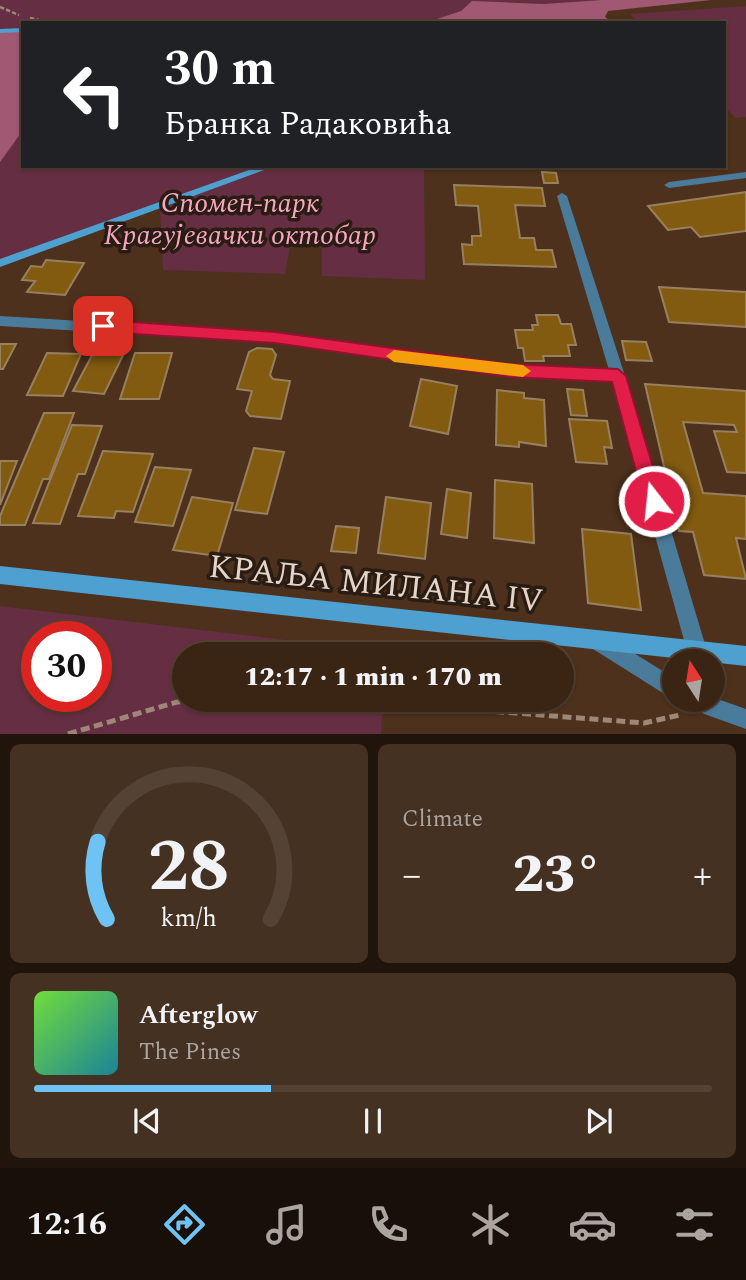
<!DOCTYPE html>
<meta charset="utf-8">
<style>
:root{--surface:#3a2515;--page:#453122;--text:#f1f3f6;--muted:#aba5a0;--line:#544234;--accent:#6fc2f4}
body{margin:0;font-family:Spectral,serif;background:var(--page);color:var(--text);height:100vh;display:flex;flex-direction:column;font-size:26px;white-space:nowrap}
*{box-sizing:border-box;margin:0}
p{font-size:23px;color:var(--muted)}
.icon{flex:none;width:38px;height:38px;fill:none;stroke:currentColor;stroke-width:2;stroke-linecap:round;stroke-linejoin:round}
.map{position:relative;height:734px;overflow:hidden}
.details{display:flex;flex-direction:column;gap:10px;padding:10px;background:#20140c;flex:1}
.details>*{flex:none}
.top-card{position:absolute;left:21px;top:21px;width:705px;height:147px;border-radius:0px;box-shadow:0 2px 5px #0004,0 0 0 2px var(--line);background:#202124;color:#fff;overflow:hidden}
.needle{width:46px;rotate:348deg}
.buttons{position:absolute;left:662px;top:649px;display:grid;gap:14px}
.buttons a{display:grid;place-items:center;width:63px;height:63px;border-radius:50%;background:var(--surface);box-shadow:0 2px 5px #0004,0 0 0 2px var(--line);font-size:35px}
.speed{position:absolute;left:21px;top:621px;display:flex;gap:14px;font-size:35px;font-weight:700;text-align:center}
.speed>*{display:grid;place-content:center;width:91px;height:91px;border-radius:50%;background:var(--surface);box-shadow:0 2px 5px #0004,0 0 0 2px var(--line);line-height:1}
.speed .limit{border:10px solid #d22;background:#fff;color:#111}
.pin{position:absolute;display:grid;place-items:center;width:60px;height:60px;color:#fff;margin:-30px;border-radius:14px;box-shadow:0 4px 10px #0006}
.me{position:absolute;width:77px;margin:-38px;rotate:344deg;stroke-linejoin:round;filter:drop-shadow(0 0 5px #0008)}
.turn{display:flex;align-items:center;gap:24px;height:147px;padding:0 28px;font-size:32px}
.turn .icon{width:91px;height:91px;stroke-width:2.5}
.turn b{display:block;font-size:49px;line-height:60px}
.big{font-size:52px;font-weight:800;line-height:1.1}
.details .widget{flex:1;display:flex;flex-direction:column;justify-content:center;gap:10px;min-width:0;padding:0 24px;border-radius:10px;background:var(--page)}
.details .dial{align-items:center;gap:0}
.dial svg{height:182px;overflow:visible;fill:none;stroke:var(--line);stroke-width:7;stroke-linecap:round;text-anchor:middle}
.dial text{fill:var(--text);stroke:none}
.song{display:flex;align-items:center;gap:21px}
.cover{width:84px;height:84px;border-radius:10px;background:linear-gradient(135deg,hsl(100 70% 55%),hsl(190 70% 35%))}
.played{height:7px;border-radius:4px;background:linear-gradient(90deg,var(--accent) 35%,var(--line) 35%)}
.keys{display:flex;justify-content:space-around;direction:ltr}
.heat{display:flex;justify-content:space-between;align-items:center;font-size:38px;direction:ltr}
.details .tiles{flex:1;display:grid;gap:10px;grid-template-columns:1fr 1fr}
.widget:last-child{grid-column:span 2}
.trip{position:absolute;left:172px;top:642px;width:402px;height:70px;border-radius:35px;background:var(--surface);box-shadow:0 2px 5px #0004,0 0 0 2px var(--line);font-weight:800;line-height:70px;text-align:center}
.tab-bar{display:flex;height:112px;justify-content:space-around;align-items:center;background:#170f08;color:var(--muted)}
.tab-bar .icon{width:49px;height:49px}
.tab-bar .active{color:var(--accent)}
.tab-bar b{font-size:32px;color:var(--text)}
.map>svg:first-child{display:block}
.green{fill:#652e43;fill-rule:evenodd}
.forest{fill:#a05873}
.building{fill:#835b10;stroke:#968060;stroke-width:2}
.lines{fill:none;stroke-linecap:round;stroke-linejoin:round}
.path-far1{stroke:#9e8777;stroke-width:2.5;stroke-dasharray:4.5 2;stroke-linecap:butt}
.path{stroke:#9e8777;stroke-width:5;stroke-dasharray:9 4.5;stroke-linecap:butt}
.lane{fill:#4a7b9a;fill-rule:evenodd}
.street{fill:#4a7b9a;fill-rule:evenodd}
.secondary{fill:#4da0d0;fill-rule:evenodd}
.route{fill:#e11d48;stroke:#92132f;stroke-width:2}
.slow{fill:#f59e0b}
.labels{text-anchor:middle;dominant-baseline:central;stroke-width:7;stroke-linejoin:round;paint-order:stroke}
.park-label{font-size:28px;font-style:italic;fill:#f7a5c1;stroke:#291c13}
.near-street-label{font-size:33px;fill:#e6d4c7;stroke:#291c13}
</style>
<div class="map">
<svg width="746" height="734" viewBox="0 0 746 734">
<rect width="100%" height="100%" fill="#4d311c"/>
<g class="green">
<polygon points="0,0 602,0 543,4 507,2 455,23 23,23 23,166 424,166 425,280 322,276 322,231 292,236 285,274 163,270 160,207 0,263"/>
<polygon points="746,6 746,117 736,118 725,107 724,23 639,23 630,14"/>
<path d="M0,606L386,652L184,654V700H383L381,734H0ZM37,637H96V696H37Z"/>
</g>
<g class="forest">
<polygon points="602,0 711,0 608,11 605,17 613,23 425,23 461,11 472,1 543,4"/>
<polygon points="23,30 23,130 0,162 0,31"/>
</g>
<g class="building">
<polygon points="542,172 556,173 558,183 544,183"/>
<polygon points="454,185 542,188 545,206 515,205 520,238 534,238 536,250 552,250 556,267 464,264 462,244 472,245 472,236 481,236 478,206 456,205"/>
<polygon points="746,192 746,231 700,237 691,227 668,230 648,206"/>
<polygon points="46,260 84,263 65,295 27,292 35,281 22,280 31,266 42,267"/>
<polygon points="659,287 746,292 746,327 669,322"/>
<polygon points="536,315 558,315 561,324 571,324 576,345 568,345 570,356 543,356 544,361 525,361 523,348 518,348 515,330 533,330 532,325 538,325"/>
<polygon points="622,341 646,342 652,361 626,360"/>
<polygon points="0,344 16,344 3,369 0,369"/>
<polygon points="97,346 126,349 104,394 73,391"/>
<polygon points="257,348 272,349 276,355 270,375 273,379 290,381 281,419 250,416 246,411 252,391 237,389 249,352"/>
<polygon points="47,353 81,354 63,396 27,395"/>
<polygon points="135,353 172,353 159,399 120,399"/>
<polygon points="421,379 457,386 448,434 410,426"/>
<polygon points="645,384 746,391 746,473 727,472 714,431 737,432 734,425 683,422 703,493 746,496 746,539 736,538 746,579 704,575 693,532 679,531"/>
<polygon points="567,389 583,390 587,416 571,415"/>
<polygon points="497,390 524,393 524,398 544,400 546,446 519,442 519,447 496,445"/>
<polygon points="44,413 74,413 49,479 43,479 25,525 0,525 0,516"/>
<polygon points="569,419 607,421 612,448 604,447 607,464 576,462"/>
<polygon points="72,425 102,426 85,474 78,474 60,524 33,523"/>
<polygon points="254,448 284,452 267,514 235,510"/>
<polygon points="103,451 153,454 133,512 116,511 114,518 78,516"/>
<polygon points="0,461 17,461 0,505"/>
<polygon points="155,467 191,470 173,526 135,522"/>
<polygon points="495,480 532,484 534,543 494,538"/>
<polygon points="447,489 471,493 467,538 441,534"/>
<polygon points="192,497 233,503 217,556 173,550"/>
<polygon points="386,497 431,503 425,559 378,553"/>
<polygon points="336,526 359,528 356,553 331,551"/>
<polygon points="582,529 631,534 641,610 588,603"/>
</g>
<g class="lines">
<g class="path-far1">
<polyline points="0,7 19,15"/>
<polyline points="30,18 51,23"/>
</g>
<g class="path">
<polyline points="435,654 438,642"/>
<polyline points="68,734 177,702 424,706 644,723 680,715"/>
</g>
<g class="lane">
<polygon points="746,172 746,178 669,188 664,185 669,182"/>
<polygon points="600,632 674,678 674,700 593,649 590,642 593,635"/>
<polygon points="712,697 746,709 746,729 685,707 682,700 712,700"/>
</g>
<polygon class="street" points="562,193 567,196 625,376 707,651 704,658 697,661 690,658 687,651 612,381 510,376 275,343 0,326 0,316 275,333 510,364 609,370 557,196"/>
<g class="secondary">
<polygon points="23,28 23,32 0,33 0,29"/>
<polygon points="260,166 275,166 0,267 0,259"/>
<polygon points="0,566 746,646 746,666 0,584"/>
</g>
</g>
<polygon class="route" points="103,320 275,332 510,364 618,369 626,376 663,501 660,507 654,509 647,507 644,501 612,382 510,377 275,343 103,332 95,326"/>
<polygon class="slow" points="394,350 523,365 531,371 523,377 394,362 386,356"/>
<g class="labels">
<g class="park-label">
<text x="240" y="203">Спомен-парк<tspan x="240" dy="32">Крагујевачки октобар</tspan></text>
</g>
<g class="near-street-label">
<text transform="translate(376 584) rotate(6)">КРАЉА МИЛАНА IV</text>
</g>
</g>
</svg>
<div class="buttons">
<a><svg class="needle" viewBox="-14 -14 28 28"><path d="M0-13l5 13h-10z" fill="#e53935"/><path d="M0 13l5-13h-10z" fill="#aba5a0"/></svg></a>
</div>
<div class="speed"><div class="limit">30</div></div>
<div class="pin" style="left:103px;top:326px;background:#d93025"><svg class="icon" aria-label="arrive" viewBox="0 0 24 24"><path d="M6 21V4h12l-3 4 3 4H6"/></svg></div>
<svg class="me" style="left:654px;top:501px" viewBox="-20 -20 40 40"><circle r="17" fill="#e11d48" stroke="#fff" stroke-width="3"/><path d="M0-11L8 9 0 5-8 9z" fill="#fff"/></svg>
<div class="trip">12:17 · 1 min · 170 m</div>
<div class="top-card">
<div class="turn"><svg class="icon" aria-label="left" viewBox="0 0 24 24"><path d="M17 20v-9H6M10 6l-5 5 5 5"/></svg><div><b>30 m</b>Бранка Радаковића</div></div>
</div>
</div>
<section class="details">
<div class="tiles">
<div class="widget dial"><svg viewBox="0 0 100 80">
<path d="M14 69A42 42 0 1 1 86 69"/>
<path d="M14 69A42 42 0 0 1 10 35" stroke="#6fc2f4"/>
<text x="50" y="56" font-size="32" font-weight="700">28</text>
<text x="50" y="72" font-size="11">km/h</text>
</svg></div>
<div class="widget"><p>Climate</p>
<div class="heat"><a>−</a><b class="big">23°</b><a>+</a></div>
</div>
<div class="widget">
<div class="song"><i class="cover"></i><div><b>Afterglow</b><p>The Pines</p></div></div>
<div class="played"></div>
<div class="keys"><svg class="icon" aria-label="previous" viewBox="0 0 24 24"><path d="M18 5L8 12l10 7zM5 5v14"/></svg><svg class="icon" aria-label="pause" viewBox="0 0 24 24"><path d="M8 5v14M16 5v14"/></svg><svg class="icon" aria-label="next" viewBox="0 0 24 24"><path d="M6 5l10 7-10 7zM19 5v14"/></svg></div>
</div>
</div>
</section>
<nav class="tab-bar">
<b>12:16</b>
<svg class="icon active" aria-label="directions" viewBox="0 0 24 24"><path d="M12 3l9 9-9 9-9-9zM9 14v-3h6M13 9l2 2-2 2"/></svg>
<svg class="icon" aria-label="music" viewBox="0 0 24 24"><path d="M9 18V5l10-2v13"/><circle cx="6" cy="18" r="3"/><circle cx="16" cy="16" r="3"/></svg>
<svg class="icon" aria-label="phone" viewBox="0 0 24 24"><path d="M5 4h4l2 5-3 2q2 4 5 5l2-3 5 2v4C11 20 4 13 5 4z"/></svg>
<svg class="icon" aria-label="climate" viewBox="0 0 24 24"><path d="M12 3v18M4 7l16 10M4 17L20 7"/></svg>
<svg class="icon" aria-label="car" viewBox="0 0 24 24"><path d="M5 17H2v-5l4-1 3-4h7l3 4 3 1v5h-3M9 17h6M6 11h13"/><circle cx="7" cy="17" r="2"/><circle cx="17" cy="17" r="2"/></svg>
<svg class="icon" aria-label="filters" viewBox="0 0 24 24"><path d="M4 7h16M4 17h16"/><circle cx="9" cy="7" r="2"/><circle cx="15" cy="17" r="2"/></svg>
</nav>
